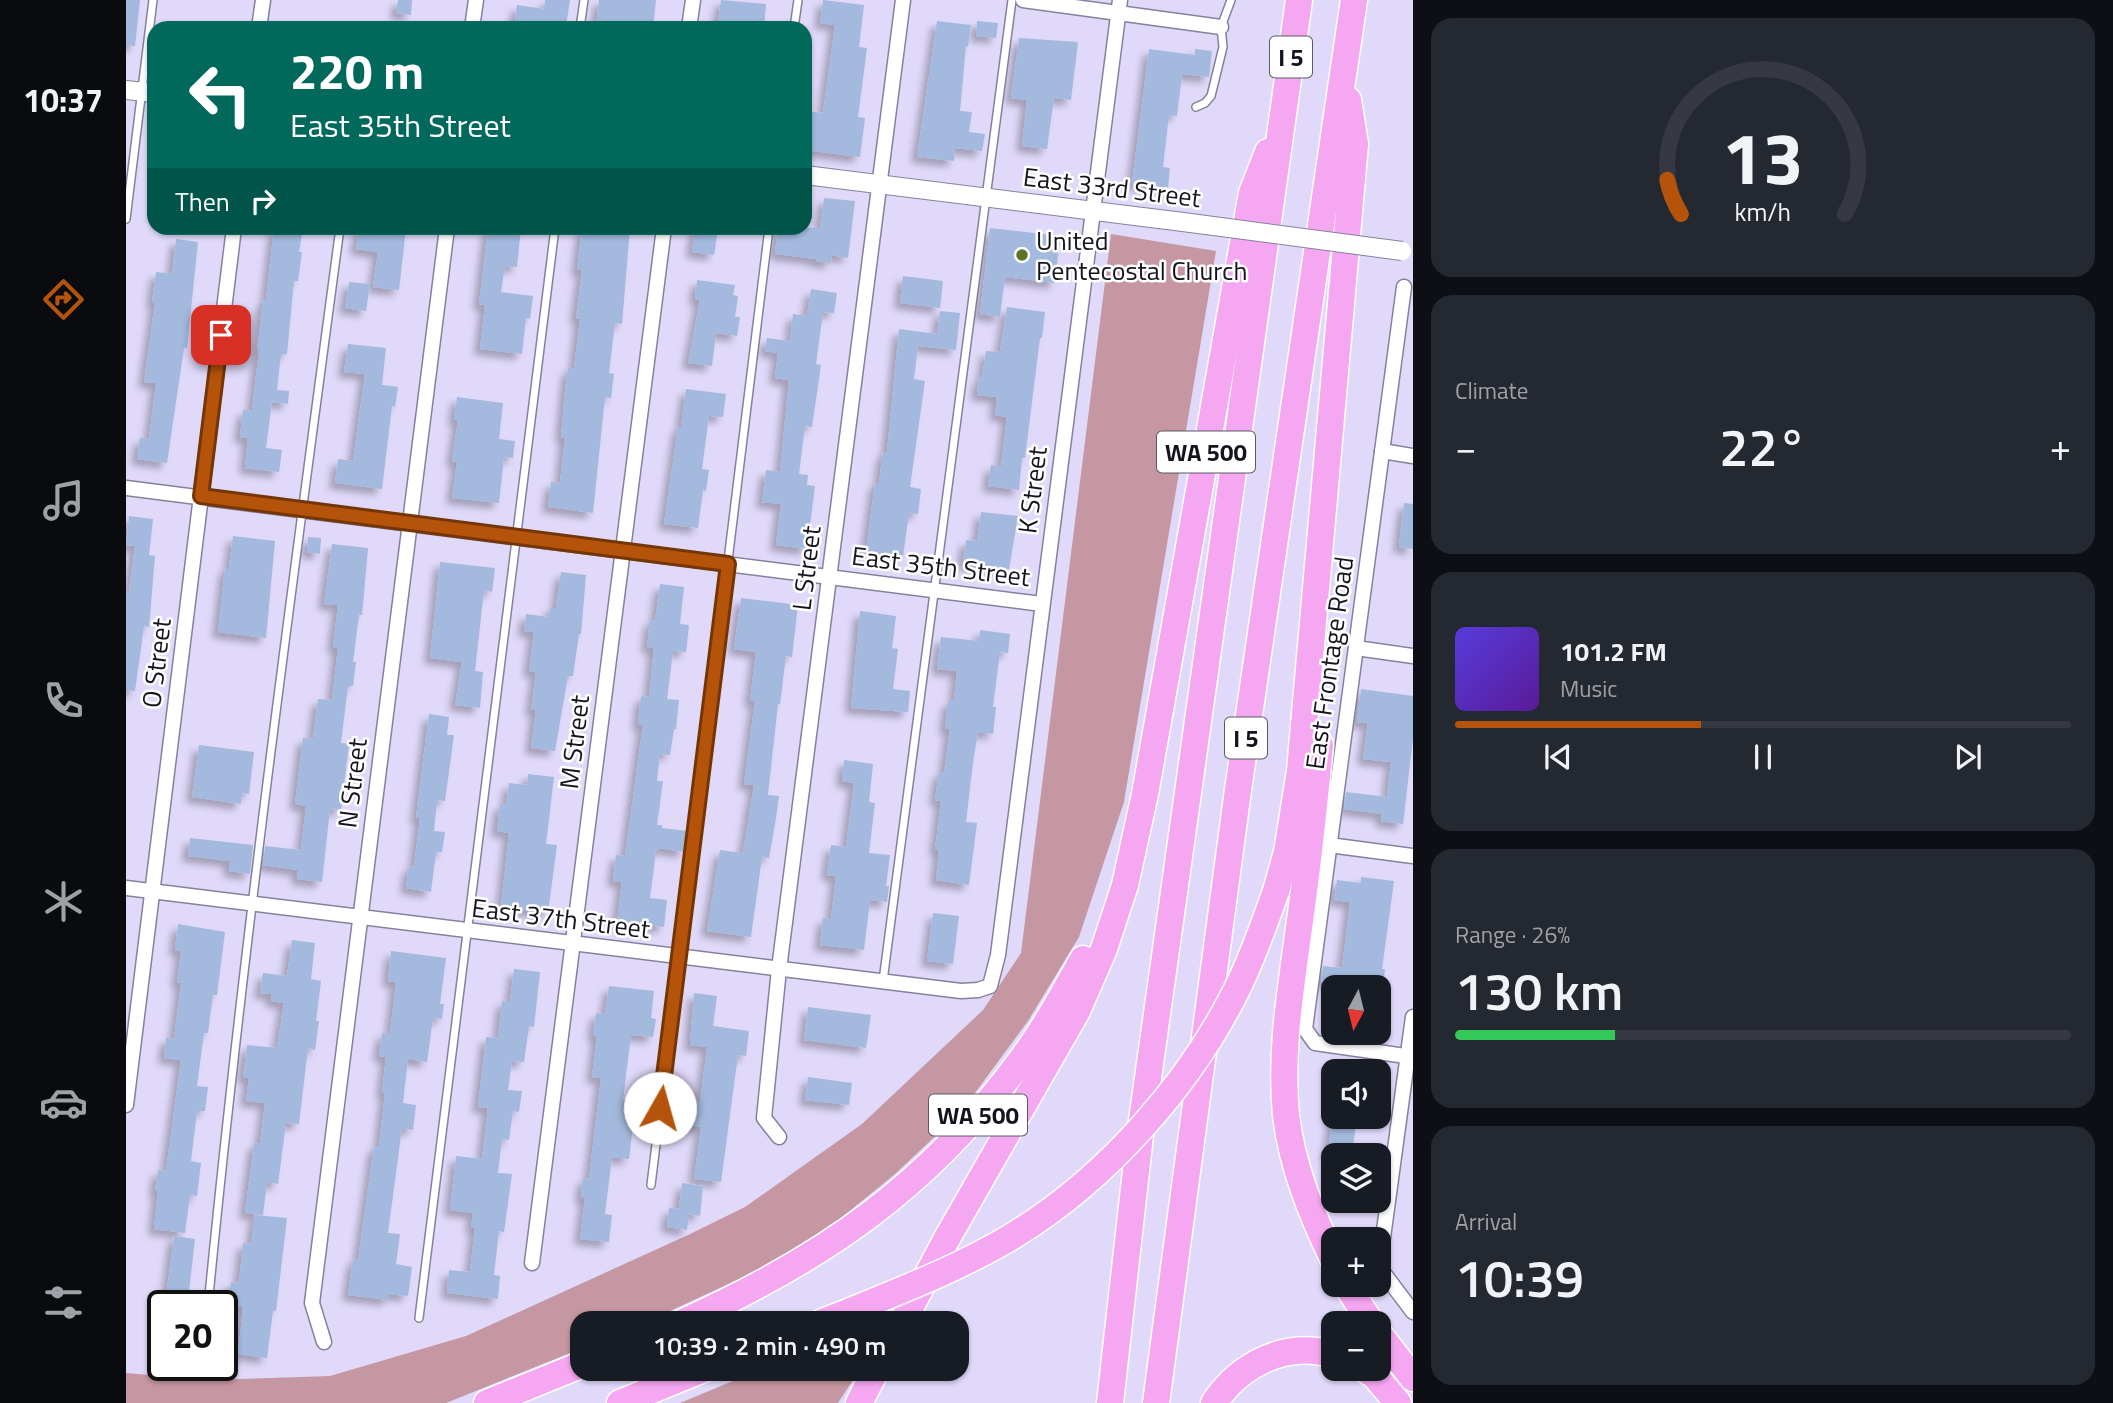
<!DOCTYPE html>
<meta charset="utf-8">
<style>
:root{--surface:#171b24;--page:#242831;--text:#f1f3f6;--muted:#9ea1a6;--line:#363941;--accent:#b45309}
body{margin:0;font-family:"Titillium Web",sans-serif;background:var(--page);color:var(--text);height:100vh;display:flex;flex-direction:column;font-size:26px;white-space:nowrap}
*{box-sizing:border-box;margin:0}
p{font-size:23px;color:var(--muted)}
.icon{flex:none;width:38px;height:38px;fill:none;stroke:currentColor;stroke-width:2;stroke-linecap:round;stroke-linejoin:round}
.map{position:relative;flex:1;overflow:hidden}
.details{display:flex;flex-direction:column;gap:18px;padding:18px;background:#0d0f14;width:700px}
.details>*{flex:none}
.guide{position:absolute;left:21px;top:21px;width:665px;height:214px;border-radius:21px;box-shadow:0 2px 5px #0004;background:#00695c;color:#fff;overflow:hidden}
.needle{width:46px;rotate:187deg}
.controls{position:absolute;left:1195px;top:975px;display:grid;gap:14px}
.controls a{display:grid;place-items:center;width:70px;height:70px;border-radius:14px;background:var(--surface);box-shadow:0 2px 5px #0004;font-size:35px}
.speed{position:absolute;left:21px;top:1290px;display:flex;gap:14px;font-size:35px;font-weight:700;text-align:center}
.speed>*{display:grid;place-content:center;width:91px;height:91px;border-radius:50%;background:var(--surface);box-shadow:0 2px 5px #0004;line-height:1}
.speed .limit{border:4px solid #111;border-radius:10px;background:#fff;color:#111}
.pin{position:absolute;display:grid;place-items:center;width:60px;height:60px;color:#fff;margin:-30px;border-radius:14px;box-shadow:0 4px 10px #0006}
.me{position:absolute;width:77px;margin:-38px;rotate:7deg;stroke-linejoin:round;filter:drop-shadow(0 0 5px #0008)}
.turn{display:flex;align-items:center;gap:24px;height:147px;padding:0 28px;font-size:32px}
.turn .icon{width:91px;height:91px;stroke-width:2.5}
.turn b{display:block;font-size:49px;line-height:60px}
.then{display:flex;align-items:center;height:66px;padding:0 28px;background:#0003;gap:14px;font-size:26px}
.big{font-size:52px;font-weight:600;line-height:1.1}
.details .card{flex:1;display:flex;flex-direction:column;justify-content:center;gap:10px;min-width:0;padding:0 24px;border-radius:21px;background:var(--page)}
.details .dial{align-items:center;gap:0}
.dial svg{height:182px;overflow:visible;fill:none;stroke:var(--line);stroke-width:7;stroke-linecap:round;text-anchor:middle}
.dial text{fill:var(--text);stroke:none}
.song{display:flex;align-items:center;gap:21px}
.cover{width:84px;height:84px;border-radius:10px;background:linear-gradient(135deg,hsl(250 70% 55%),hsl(270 70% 35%))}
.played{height:7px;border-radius:4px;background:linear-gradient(90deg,var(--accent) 40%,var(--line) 40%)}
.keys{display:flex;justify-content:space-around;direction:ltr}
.heat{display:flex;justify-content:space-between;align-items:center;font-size:38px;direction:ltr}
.charge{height:10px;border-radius:5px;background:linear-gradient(90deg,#34c759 26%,var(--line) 0)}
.trip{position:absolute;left:444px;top:1311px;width:399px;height:70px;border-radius:21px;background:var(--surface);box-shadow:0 2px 5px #0004;font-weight:600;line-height:70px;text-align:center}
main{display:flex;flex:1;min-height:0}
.dock{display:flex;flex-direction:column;width:126px;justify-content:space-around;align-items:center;background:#090b0e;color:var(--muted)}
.dock .icon{width:49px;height:49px}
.dock .current{color:var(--accent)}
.dock b{font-size:32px;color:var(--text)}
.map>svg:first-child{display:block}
.forest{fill:#c597a2}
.building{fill:#a3b9dd;filter:url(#shadow)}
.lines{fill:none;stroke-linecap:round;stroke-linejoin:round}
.service-casing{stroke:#86809d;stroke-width:10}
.minor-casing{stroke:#86809d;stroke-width:17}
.tertiary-casing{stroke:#86809d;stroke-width:20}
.motorway-casing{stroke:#fff;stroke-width:29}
.service{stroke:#fff;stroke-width:7}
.minor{stroke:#fff;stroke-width:14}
.tertiary{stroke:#fff;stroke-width:18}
.motorway{stroke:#f5a7f1;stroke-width:26}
.tertiary-bridge-casing{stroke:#86809d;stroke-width:20;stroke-linecap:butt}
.motorway-bridge-casing{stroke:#fff;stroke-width:29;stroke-linecap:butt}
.tertiary-bridge{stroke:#fff;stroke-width:18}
.motorway-bridge{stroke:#f5a7f1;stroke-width:26}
.route-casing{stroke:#753606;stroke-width:18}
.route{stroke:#b45309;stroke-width:12}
.poi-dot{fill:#5c7425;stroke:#fff;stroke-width:2.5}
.labels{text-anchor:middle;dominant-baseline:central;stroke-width:5;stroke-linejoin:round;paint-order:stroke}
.shield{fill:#fff;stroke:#5b5a62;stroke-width:2}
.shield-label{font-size:24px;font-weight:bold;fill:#15131e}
.street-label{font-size:26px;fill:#15131e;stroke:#fff}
.poi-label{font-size:26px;fill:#15131e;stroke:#fff;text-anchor:start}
</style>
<main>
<nav class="dock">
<b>10:37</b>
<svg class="icon current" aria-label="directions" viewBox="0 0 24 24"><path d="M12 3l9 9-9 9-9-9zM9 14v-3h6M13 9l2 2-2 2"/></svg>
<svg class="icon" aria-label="music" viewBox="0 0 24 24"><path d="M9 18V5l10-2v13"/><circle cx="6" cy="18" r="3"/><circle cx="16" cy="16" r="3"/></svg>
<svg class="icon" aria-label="phone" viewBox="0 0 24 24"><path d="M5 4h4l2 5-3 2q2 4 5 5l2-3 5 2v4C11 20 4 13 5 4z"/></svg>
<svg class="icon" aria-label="climate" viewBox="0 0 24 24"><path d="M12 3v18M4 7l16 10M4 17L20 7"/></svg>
<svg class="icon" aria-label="car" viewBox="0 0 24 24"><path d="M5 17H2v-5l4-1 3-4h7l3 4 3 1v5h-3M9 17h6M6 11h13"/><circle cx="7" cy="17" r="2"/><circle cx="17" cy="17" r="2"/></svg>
<svg class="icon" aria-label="filters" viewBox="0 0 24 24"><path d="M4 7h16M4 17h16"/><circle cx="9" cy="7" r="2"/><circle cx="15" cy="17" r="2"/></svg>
</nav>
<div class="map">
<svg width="1287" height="1403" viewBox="0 0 1287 1403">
<defs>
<filter id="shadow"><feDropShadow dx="-6" dy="6" stdDeviation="3.5" flood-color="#0004"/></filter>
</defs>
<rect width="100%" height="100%" fill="#e0d9fa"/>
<g class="forest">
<polygon points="985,234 1090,251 998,802 953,937 902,1021 835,1112 769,1174 687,1241 622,1275 518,1323 457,1323 457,1348 320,1403 0,1403 0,1373 81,1380 204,1376 340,1336 562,1235 619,1207 736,1124 857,1010 895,953"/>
<polygon points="638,1368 734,1368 734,1369 712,1403 554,1403"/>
</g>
<g class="building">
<polygon points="0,0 14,0 9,46 0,45"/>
<polygon points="272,0 286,0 285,15 270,13"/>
<polygon points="419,0 444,0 440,26 423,24 422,28 388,28 391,5 418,9"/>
<polygon points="473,0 530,0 527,28 470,28"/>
<polygon points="595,0 640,4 638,27 592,22"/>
<polygon points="697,0 738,5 733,47 741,48 732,117 739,118 734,157 679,150 679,111 697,113 709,25 694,23"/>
<polygon points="811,21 845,25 842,47 840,46 834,111 846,112 843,132 859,134 856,151 829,148 828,161 791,157"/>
<polygon points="851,21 872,23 870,38 850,36"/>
<polygon points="893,38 952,42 945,100 928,98 921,149 896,146 901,100 885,98"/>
<polygon points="1023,49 1069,55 1069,49 1086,51 1083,77 1056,74 1051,116 1043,115 1037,167 1044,168 1042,188 1006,184"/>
<polygon points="698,198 729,201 722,258 706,255 705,263 690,261 690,259 649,254 652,228 694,228"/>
<polygon points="148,228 177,228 173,252 176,252 172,281 168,281 161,354 155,354 151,390 163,391 162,404 146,402 140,448 156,450 153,472 119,468 122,438 114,437 117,410 126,411 133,351 131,351 137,300 140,300"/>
<polygon points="233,228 280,229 273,290 247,287 252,252 230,249"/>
<polygon points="362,228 395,228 391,267 379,266 375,292 407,296 404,319 400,318 396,354 354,349 359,305 353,304"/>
<polygon points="456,228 504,228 496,324 489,323 483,373 488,374 485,398 479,397 467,513 422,507 425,482 434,483 439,438 435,437 439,392 442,368 448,369 454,319 450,318 456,270 451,270"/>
<polygon points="569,228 592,228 588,255 566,252"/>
<polygon points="864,228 934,236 929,283 879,277 874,317 854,314"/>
<polygon points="50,239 72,242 61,348 58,348 41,463 11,459 14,438 23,439 30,383 18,382 29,303 26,302 30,272 46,274"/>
<polygon points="777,276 817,281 814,308 774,303"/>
<polygon points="571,280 609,285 607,295 612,296 609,317 614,317 611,336 590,333 586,366 562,363 574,300 569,299"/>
<polygon points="223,282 244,284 240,311 219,308"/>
<polygon points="685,289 711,293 708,313 697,312 690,364 695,365 686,427 679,426 673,474 682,475 681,485 689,486 681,549 650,545 655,504 636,502 640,470 654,472 663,380 649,378 652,353 639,351 641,338 664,341 667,314 681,316"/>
<polygon points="881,307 919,312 916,338 914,338 899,458 896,458 893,490 862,486 865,465 875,467 881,417 869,415 871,397 851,395 853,377 856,378 860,351 874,352"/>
<polygon points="814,311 834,313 830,350 792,346 788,379 799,381 784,487 795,489 792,514 783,513 777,557 740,552 749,483 753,483 757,452 761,452 773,329 811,334"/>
<polygon points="222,344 260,348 256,385 272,387 269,407 266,406 256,489 209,483 212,459 227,461 239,374 218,372"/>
<polygon points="560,389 600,394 597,417 583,416 576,469 583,470 580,491 577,490 572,528 538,524 552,427 555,427"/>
<polygon points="331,397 377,403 373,439 389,441 387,458 378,457 373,503 326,498 331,462 326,461 332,420 328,419"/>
<polygon points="1278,503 1287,504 1287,549 1273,547"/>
<polygon points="855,512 892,516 883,569 837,564 840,540 851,541"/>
<polygon points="3,516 27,519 23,555 29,556 23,627 18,626 9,691 0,690 0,591 3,592 9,546 0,545"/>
<polygon points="107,536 149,541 140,638 92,632 99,568 103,568"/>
<polygon points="182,537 195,538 194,554 181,552"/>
<polygon points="206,544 242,548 236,615 233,615 227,662 230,662 227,686 222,686 215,743 223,744 215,810 204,809 196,882 171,879 172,870 137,865 139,846 175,850 180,806 169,804 177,738 187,739 192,699 206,700 212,648 207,647 212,605 198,604"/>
<polygon points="314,562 369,568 366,592 358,590 349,671 357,672 354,708 329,705 336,662 304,658"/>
<polygon points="435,572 460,575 455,634 453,634 447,676 442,676 429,751 405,748 410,710 405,710 410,672 403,671 408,632 398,631 400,614 423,617 424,608 430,608"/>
<polygon points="534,584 558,587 554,624 563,625 560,652 547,651 541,699 553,700 550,729 548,729 544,755 534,754 531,781 537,781 531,825 536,825 536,828 561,831 558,852 533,848 533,851 530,851 524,898 541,900 538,927 491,922 496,882 487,881 490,855 499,856 517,725 512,725 515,696 523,697 528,648 521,648 524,620 529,621"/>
<polygon points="615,598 672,605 666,657 660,656 654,704 652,704 642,795 653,796 650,818 643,858 636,857 625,937 581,931 594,850 617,853 628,785 618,784 629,701 624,701 630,652 608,649"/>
<polygon points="734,611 770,616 766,648 772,649 767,689 784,691 782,712 725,708"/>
<polygon points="854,630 884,634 882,653 874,652 867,707 870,707 867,734 852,732 847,762 840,822 851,823 843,885 810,880 813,850 809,850 815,801 809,800 813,772 818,773 824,729 819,728 822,701 828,702 831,671 811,669 815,637 853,641"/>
<polygon points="1235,689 1287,696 1287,738 1277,824 1255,821 1256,814 1218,809 1220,792 1261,797 1265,762 1237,759 1242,723 1231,722"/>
<polygon points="303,714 323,717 321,735 328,735 319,801 311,800 308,831 319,832 316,852 310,852 305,892 280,888 283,866 288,867 294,818 290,818"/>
<polygon points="73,745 128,752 123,794 116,793 115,804 66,797"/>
<polygon points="718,760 747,764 743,802 749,803 743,853 764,855 760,886 763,886 761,902 744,900 738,950 694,945 697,918 705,919 710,876 701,875 705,845 720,847 728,783 716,781"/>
<polygon points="402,774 428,777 420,844 431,845 422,913 375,907 383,833 371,831 374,804 380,805 383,783 401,785"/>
<polygon points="64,838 127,845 124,874 103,871 104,861 62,856"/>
<polygon points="1235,877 1268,881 1256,969 1259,969 1257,987 1236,987 1195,981 1197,966 1216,968 1224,902 1208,900 1211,880 1235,883"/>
<polygon points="807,913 833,916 827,964 801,961"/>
<polygon points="52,924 99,932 91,995 87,995 82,1033 78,1033 71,1086 82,1087 79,1111 71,1111 65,1161 75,1163 71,1196 64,1195 59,1233 28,1229 32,1191 29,1191 32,1170 40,1171 55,1060 38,1058 40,1038 48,1039 55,983 51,982 55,951 49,950"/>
<polygon points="166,940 189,943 185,979 195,981 190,1021 193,1021 189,1050 182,1048 173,1124 160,1123 152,1184 141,1182 137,1215 119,1213 128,1143 134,1144 139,1103 120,1101 123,1078 117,1078 121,1045 151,1048 158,1003 145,1001 146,994 134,993 137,973 161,976"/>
<polygon points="265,951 320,958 314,1004 318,1004 316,1019 307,1018 301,1062 282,1059 277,1103 290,1105 287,1130 276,1128 262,1233 274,1234 270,1264 286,1267 282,1296 263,1294 263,1300 222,1295 227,1259 232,1260 248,1146 253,1147 259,1093 256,1093 260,1057 253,1056 256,1033 264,1034 270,982 262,981"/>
<polygon points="388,969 414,972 408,1027 403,1026 398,1062 386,1061 382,1090 396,1091 393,1112 387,1111 383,1140 376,1139 372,1173 386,1174 378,1232 373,1231 368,1275 374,1276 372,1299 321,1293 323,1270 344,1272 349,1228 345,1228 347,1213 324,1210 330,1156 356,1159 362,1108 352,1107 360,1037 372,1038 376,1001 384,1002"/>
<polygon points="483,986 528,991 525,1018 530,1019 527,1037 505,1035 497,1100 510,1102 503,1159 486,1157 479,1214 486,1215 483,1242 454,1239 459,1198 455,1198 457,1178 463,1179 475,1078 466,1077 471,1036 467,1036 470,1013 479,1014"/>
<polygon points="568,993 591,996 587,1026 623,1031 620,1056 612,1055 595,1182 568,1179 575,1127 555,1124 558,1100 574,1102 581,1047 564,1045"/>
<polygon points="682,1007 745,1015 740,1048 678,1040"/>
<polygon points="682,1077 726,1083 723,1105 679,1100"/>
<polygon points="1206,1120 1230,1123 1226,1155 1202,1155"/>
<polygon points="556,1183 577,1186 574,1216 563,1214 561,1230 541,1227 543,1208 553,1209"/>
<polygon points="129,1215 161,1218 150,1311 147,1311 141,1358 112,1354 117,1307 102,1305 105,1282 113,1283 117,1243 125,1244"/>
<polygon points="48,1236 69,1239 62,1300 40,1298"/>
</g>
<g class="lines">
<g class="service-casing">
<g id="service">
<polyline points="454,28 458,0"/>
<polyline points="668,28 672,0"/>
<polyline points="1070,107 1079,103 1085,96 1097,47 1095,27 1105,0"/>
<polyline points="0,219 27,0"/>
<polyline points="757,981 886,0"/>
<polyline points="525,1185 643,228"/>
<path d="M82,1306C117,946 166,586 214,228"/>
<polyline points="293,1318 429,228"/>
</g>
</g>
<g class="minor-casing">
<g id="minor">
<polyline points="897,0 1095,27"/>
<polyline points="133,28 137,0"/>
<polyline points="346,28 350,0"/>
<polyline points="563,28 567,0"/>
<polyline points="1278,287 1179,1029 1189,1043 1287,1057"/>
<polyline points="1256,451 1287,456"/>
<polyline points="0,488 916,604"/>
<polyline points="1230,648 1287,656"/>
<polyline points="1203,845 1287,856"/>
<polyline points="0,888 835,991 852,990 864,986 872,955 994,0"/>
<polyline points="1287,1017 1253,1267 1287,1312"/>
<polyline points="0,1105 108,228"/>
<polyline points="653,1137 638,1118 653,969 777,0"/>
<polyline points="406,1263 538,228"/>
<polyline points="198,1342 186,1303 321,228"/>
</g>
</g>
<g class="tertiary-casing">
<g id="tertiary">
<polyline points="0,90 28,93"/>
<polyline points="679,175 1057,222"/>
</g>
</g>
<g class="motorway-casing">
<g id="motorway">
<path d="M1194,745C1188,809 1181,872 1172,935C1164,995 1154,1054 1160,1115C1166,1167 1186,1215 1208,1261"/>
<polyline points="1150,891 1161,852 1174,771 1229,144 1222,100"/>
<polyline points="1220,1284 1245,1323"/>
<path d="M555,1323C697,1259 803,1186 896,1059C919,1028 938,993 957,959"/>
<polyline points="694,1323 717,1314"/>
<polyline points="776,1323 820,1240 951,1011 978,949 999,885 1019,794 1126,193 1142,152"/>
<polyline points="1253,1334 1287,1378"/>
<polyline points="1237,1368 1248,1375 1272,1403"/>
<polyline points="361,1403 457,1364"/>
<polyline points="494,1403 580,1368"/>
<polyline points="733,1403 751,1368"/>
<polyline points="984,1403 1014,1135 1173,0"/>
<polyline points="1030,1403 1112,790 1228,0"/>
<path d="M1088,1403C1114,1364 1161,1340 1208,1355"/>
</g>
</g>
<use href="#service" class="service"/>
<use href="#minor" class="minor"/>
<use href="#tertiary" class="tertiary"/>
<use href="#motorway" class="motorway"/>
<g class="tertiary-bridge-casing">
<polyline id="tertiary-bridge" points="1057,222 1276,251"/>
</g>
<g class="motorway-bridge-casing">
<path id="motorway-bridge" d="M717,1314C776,1290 836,1267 890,1234C981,1178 1064,1084 1111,989C1127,957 1138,924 1150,891"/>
</g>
<use href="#tertiary-bridge" class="tertiary-bridge"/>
<use href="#motorway-bridge" class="motorway-bridge"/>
</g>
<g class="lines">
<g class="route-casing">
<polyline id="route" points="95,335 75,496 602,564 534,1108"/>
</g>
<use href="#route" class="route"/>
</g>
<circle class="poi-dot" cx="896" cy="255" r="7"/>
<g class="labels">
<g class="shield">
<rect x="1144" y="36.5" width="42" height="41" rx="5"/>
<rect x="1031" y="431.5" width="98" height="41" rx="5"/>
<rect x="1099" y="717.5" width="42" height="41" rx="5"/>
<rect x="803" y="1094.5" width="98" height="41" rx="5"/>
</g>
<g class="shield-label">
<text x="1165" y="57">I 5</text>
<text x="1080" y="452">WA 500</text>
<text x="1120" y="738">I 5</text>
<text x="852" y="1115">WA 500</text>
</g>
<g class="street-label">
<text transform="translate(986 187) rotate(7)">East 33rd Street</text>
<text transform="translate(906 490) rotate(-83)">K Street</text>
<text transform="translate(815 566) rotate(7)">East 35th Street</text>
<text transform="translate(680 568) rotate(-83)">L Street</text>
<text transform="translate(30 663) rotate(-83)">O Street</text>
<text transform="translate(1203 663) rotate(-82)">East Frontage Road</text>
<text transform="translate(448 742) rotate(-83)">M Street</text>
<text transform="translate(226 783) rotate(-83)">N Street</text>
<text transform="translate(435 918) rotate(7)">East 37th Street</text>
</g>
<g class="poi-label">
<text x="910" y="240">United<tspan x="910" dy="30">Pentecostal Church</tspan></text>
</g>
</g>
</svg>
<div class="controls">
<a><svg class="needle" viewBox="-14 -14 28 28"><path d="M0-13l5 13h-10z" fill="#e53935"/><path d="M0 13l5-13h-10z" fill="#9ea1a6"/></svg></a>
<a><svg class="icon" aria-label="sound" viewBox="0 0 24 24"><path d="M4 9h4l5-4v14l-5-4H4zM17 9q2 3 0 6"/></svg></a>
<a><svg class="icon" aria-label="layers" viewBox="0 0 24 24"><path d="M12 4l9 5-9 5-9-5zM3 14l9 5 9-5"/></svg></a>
<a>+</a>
<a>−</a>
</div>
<div class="speed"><div class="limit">20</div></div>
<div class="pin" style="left:95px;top:335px;background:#d93025"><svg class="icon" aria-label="arrive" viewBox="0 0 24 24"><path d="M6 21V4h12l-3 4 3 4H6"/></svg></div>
<svg class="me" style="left:534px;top:1108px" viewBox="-20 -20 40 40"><circle r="19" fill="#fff"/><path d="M0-13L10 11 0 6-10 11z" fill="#b45309"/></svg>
<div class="trip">10:39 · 2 min · 490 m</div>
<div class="guide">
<div class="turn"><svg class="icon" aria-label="left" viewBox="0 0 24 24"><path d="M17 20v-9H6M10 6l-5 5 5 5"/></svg><div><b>220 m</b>East 35th Street</div></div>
<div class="then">Then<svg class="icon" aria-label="right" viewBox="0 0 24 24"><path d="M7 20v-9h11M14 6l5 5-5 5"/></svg></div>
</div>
</div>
<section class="details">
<div class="card dial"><svg viewBox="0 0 100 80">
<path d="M14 69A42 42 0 1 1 86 69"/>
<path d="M14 69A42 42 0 0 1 8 54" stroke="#b45309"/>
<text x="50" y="56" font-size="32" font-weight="700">13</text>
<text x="50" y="72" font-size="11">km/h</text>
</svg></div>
<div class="card"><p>Climate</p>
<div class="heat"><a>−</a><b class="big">22°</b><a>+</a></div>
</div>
<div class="card">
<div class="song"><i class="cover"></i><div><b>101.2 FM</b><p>Music</p></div></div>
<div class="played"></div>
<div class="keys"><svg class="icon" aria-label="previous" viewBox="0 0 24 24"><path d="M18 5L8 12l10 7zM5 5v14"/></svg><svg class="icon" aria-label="pause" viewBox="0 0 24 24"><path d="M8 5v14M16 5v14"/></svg><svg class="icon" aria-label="next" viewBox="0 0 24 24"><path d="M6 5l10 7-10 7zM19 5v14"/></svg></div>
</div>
<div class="card"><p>Range · 26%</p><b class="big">130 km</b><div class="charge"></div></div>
<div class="card"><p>Arrival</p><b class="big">10:39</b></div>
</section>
</main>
